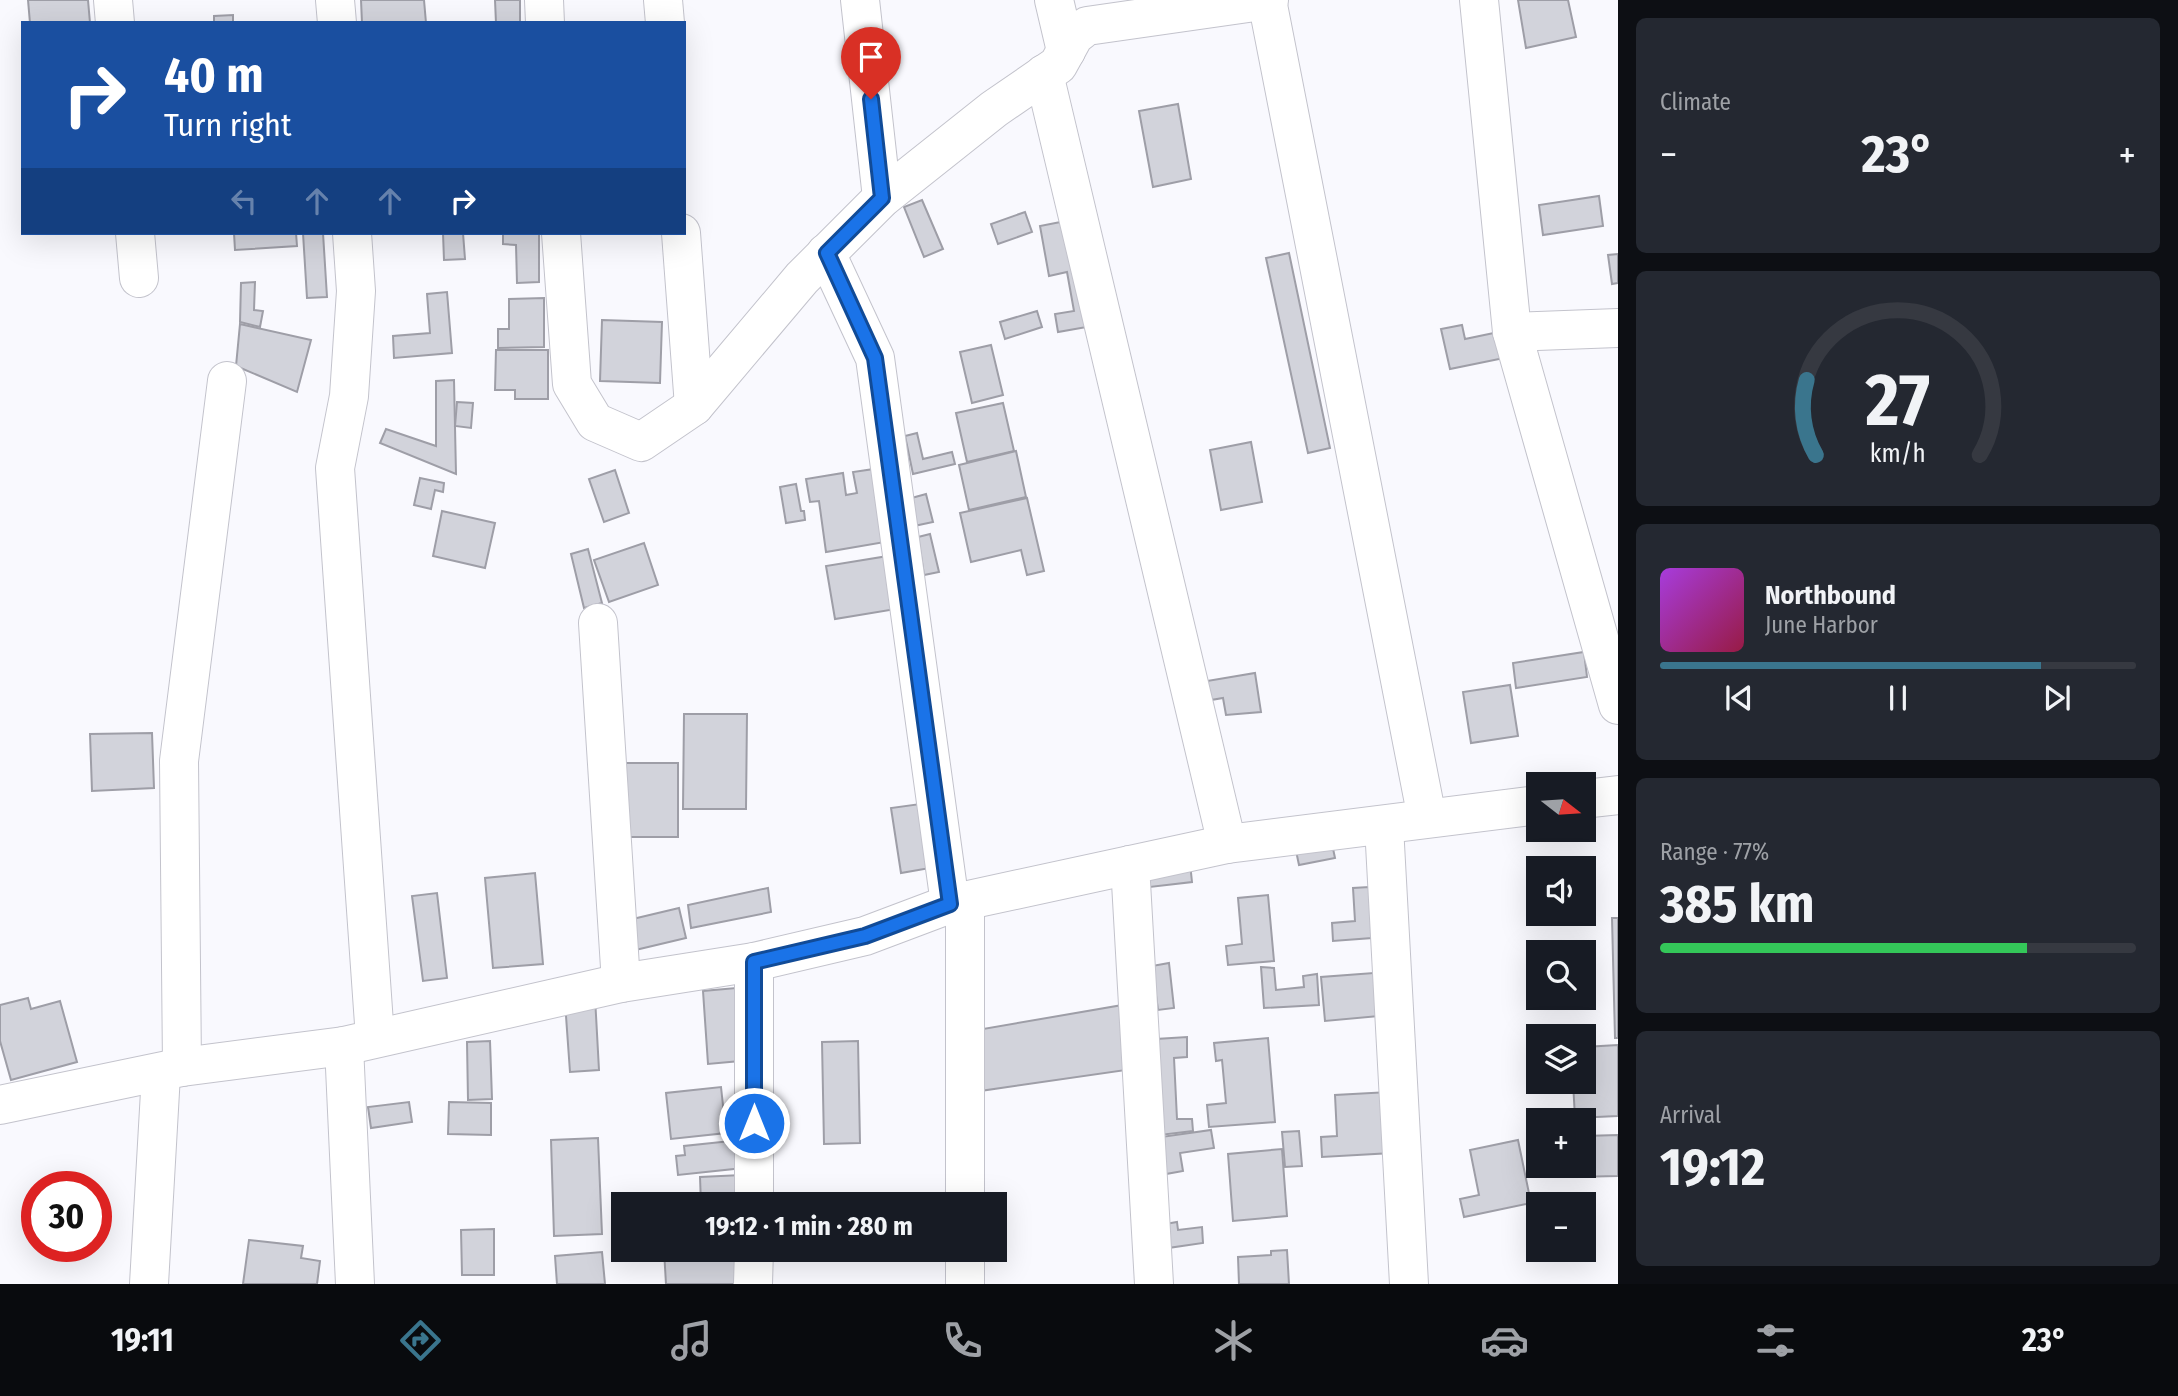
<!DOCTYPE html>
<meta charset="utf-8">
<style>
:root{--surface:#171b24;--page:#242831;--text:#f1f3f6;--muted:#9ea1a6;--line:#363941;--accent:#3a758d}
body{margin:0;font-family:"Fira Sans Condensed",sans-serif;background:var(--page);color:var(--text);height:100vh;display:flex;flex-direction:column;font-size:26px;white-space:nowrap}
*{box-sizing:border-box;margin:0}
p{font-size:23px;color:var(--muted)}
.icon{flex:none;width:38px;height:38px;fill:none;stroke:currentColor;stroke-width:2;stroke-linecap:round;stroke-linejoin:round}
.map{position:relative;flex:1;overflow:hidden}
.details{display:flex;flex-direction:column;gap:18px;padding:18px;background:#0d0f14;width:560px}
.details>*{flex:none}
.hud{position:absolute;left:21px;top:21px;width:665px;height:214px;border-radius:0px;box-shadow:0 7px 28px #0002;background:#1a4fa0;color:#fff;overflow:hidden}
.needle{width:46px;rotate:107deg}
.controls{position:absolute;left:1526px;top:772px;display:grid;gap:14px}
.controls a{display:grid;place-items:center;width:70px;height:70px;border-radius:0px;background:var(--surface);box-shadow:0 7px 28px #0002;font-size:35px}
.speed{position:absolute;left:21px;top:1171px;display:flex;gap:14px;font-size:35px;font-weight:700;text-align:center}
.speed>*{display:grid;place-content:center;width:91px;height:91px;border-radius:50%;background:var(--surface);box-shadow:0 7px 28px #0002;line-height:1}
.speed .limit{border:10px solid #d22;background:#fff;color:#111}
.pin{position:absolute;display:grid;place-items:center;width:60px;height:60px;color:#fff;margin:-72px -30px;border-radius:50% 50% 50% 0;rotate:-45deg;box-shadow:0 0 7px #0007}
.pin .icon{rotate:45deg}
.me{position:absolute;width:77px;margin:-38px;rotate:0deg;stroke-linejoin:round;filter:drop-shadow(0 0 5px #0008)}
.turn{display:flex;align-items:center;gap:24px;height:147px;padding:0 28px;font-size:32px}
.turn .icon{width:91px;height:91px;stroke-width:2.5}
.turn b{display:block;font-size:49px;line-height:60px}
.lanes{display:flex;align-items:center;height:66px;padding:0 28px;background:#0003;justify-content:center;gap:35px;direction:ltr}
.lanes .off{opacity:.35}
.big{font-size:52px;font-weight:700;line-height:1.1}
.details .tile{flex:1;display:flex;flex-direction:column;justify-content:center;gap:10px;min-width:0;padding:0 24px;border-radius:10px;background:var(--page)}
.details .dial{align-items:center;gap:0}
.dial svg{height:182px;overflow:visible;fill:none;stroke:var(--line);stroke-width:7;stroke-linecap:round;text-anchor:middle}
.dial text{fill:var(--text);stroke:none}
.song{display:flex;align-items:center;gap:21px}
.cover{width:84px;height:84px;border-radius:10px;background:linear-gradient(135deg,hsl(280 70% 55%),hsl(340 70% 35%))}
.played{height:7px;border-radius:4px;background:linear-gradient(90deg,var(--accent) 80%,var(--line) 80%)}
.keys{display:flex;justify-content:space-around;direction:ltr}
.heat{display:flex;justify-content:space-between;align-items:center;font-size:38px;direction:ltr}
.charge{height:10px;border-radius:5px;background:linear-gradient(90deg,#34c759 77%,var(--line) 0)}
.trip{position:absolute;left:611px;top:1192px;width:396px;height:70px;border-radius:0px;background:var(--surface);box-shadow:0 7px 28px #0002;font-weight:700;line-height:70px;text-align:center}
.dock{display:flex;height:112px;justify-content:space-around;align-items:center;background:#090b0e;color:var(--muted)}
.dock .icon{width:49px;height:49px}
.dock .on{color:var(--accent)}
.dock b{font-size:32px;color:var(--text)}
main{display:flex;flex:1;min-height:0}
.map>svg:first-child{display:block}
.building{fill:#d2d3db;stroke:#9e9ea7;stroke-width:2}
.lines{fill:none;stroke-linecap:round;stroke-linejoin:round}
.minor-casing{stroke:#c3c3cc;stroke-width:40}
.minor{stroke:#fff;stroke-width:38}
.route-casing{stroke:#114b97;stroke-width:18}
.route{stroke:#1a73e8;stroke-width:12}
</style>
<main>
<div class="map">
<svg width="1618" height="1284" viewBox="0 0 1618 1284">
<rect width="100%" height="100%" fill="#f9f9fe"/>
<g class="building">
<polygon points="28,0 88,0 90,23 30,23"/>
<polygon points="361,0 424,0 426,23 362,23"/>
<polygon points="495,0 520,0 520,23 496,23"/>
<polygon points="1518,0 1568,0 1576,37 1526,48"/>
<polygon points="233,15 233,23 214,23 214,16"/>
<polygon points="1178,104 1191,179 1153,187 1139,111"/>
<polygon points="1599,196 1603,226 1543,235 1539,205"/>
<polygon points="922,200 943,249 924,257 904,207"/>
<polygon points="1025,212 1032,232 998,244 991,224"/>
<polygon points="1081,218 1098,325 1058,332 1055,314 1074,311 1067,272 1049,276 1040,226"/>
<polygon points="234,233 296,233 297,246 235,250"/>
<polygon points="303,233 323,233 327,297 307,298"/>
<polygon points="443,233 463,233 465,259 444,260"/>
<polygon points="503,233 539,233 539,282 517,283 516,245 503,244"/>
<polygon points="1289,253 1330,448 1308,453 1266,258"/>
<polygon points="1618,254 1618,283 1612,284 1608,255"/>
<polygon points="255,282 254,310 263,311 260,327 240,322 241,283"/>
<polygon points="447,292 452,353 394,358 393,336 430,333 427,294"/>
<polygon points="544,298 544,347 498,348 498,329 509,329 509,299"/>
<polygon points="1037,311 1042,327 1005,339 1000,322"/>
<polygon points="602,320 662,322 660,383 600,381"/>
<polygon points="240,324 311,340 297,392 236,366"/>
<polygon points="1462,325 1465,339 1527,326 1533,352 1450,369 1441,329"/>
<polygon points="991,345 1003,395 972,403 960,352"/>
<polygon points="496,350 548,350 548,399 515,399 515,390 495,390"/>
<polygon points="454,380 456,474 380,443 386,429 436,446 436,381"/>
<polygon points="457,402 473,403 471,428 455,426"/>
<polygon points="1003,403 1014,451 967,462 956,413"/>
<polygon points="917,433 923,459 952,452 955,464 913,474 905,436"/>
<polygon points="1251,442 1262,502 1221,510 1210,450"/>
<polygon points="1016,451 1026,497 969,510 959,465"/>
<polygon points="874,469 885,542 826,552 819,501 810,502 806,479 843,473 846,495 857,493 853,472"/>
<polygon points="615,470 629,513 604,522 589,479"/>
<polygon points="420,478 444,483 443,492 435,490 431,509 414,505"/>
<polygon points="796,484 801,511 804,511 805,520 786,523 780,487"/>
<polygon points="926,494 933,522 914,526 908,499"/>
<polygon points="1027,498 1044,571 1027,575 1021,550 971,562 960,513"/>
<polygon points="442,511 495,523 485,568 433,556"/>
<polygon points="930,534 939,572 924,575 918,537"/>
<polygon points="644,543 658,585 609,602 594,560"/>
<polygon points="588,549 602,603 584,608 571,554"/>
<polygon points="888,556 896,609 835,619 826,566"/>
<polygon points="1584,652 1587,677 1516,688 1513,663"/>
<polygon points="1255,673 1261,712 1226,715 1223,698 1211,700 1207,681"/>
<polygon points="1510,685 1518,736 1471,743 1463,692"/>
<polygon points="684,714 747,714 746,809 683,809"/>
<polygon points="152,733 154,788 92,791 90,734"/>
<rect x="623" y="763" width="55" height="74"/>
<polygon points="920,804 930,868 901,873 891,808"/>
<polygon points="1331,839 1335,858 1299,865 1295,846"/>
<polygon points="1190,863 1192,882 1150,887 1148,869"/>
<polygon points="535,873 543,964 493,968 485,878"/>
<polygon points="1369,887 1372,938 1333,941 1332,923 1355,921 1353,888"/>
<polygon points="768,888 771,912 691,928 688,905"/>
<polygon points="437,893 447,978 423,981 412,896"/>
<polygon points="1268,895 1274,961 1228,965 1226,946 1242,944 1238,898"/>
<polygon points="679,908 686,938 627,952 620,922"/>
<polygon points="1612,918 1618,918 1618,1038 1615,1038"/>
<polygon points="1169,963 1174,1008 1158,1010 1152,966"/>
<polygon points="1261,967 1274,968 1276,990 1304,987 1303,976 1317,974 1319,1005 1264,1008"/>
<polygon points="1387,972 1390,1015 1325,1021 1321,977"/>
<polygon points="736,988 740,1061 708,1064 703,991"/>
<polygon points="595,997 599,1070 570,1072 565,1002"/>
<polygon points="28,998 31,1009 60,1001 77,1062 11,1080 0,1041 0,1005"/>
<polygon points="1134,1003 1140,1068 980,1091 977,1030"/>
<polygon points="1187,1037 1187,1057 1174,1058 1177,1119 1192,1119 1193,1131 1160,1135 1156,1039"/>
<polygon points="1268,1038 1275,1122 1209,1127 1207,1105 1226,1103 1222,1060 1216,1061 1214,1043"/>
<polygon points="490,1041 492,1099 468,1100 467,1042"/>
<polygon points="858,1041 860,1143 824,1144 822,1042"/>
<polygon points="1618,1045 1618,1116 1575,1118 1573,1082 1584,1082 1584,1047"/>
<polygon points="721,1087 726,1133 671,1139 666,1093"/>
<polygon points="1389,1092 1392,1153 1322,1157 1321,1137 1337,1136 1335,1095"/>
<polygon points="409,1102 412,1122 371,1128 368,1107"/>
<polygon points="449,1102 491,1103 491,1135 448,1134"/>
<polygon points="1211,1130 1214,1148 1180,1153 1183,1171 1166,1174 1161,1137"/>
<polygon points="1299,1131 1302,1166 1285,1167 1282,1132"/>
<polygon points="1618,1135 1618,1176 1573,1177 1573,1166 1584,1166 1584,1136"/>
<polygon points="598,1138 602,1234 554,1236 551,1140"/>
<polygon points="740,1140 743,1168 678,1175 676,1156 685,1155 684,1146"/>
<polygon points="1518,1140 1531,1203 1464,1217 1460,1199 1479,1195 1470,1150"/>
<polygon points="1282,1149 1287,1216 1233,1221 1228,1154"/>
<polygon points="742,1175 744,1204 701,1204 700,1177"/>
<polygon points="1177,1222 1178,1230 1202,1227 1203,1243 1168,1248 1165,1224"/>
<polygon points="494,1229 494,1275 462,1275 461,1230"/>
<polygon points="249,1240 303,1246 301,1258 320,1261 317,1284 243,1284"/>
<polygon points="664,1250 746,1250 748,1284 666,1284"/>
<polygon points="1287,1250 1289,1284 1239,1284 1238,1257 1271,1255 1271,1251"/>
<polygon points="602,1252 605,1284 557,1284 555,1256"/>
</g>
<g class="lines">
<g class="minor-casing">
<g id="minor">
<polyline points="113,0 115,23"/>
<polyline points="335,0 337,23"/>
<polyline points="544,0 545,23"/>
<polyline points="663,0 665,23"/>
<polyline points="860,0 882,198"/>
<polyline points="1054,0 1066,51"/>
<polyline points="1267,0 1427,818"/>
<polyline points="1479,0 1512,332 1618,705"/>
<polyline points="1044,74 1227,844"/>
<polyline points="135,233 139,278"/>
<polyline points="352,233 356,291 349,396 335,468 375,1038"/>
<polyline points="561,233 572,384 595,422 641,442 694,406 802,278 882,198 994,109 1058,65 1074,36 1087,26 1269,0"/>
<polyline points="681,233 694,406"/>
<polyline points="826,253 875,358 950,904"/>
<polyline points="1512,332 1618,328"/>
<polyline points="598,623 621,983"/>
<polyline points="1584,799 1618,795"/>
<polyline points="1384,826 1409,1284"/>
<polyline points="1130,865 1154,1284"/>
<polyline points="965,901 965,1204"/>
<polyline points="344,1046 355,1284"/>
<polyline points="182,1067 179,761 227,381"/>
<polyline points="0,1105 182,1067 344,1046 621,983 754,962 865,936 950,904 1227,844 1538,805"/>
<polyline points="754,1204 754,962"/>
<polyline points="965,1250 965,1284"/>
<polyline points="149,1284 161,1074"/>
<polyline points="753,1284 754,1250"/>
</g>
</g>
<use href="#minor" class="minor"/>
</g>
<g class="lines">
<g class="route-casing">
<polyline id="route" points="754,1123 754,962 865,936 950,904 875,358 827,253 882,198 871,99"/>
</g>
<use href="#route" class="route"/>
</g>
</svg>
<div class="controls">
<a><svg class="needle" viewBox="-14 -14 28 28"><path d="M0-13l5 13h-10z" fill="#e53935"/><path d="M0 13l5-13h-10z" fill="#9ea1a6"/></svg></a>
<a><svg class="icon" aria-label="sound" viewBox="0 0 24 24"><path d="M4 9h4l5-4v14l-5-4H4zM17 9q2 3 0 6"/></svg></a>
<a><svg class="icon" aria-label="search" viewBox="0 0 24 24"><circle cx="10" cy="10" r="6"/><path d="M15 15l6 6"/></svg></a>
<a><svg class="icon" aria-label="layers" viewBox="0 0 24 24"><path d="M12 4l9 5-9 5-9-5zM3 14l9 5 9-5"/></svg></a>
<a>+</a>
<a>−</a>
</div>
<div class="speed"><div class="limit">30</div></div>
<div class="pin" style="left:871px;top:99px;background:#d93025"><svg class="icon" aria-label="arrive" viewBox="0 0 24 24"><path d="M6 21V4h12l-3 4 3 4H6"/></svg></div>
<svg class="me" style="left:754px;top:1123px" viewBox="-20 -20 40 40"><circle r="17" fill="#1a73e8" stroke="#fff" stroke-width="3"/><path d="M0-11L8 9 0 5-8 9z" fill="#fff"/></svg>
<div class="trip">19:12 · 1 min · 280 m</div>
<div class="hud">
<div class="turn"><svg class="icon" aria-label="right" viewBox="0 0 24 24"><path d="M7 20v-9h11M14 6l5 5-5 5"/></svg><div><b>40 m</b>Turn right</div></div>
<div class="lanes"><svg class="icon off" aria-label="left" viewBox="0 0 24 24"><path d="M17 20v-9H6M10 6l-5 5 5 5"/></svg><svg class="icon off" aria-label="ahead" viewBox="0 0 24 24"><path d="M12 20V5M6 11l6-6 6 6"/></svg><svg class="icon off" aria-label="ahead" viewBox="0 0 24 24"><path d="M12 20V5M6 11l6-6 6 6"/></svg><svg class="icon" aria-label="right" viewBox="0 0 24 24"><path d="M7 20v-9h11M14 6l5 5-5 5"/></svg></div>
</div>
</div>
<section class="details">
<div class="tile"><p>Climate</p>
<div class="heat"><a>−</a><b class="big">23°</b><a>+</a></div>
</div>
<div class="tile dial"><svg viewBox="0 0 100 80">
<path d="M14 69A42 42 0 1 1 86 69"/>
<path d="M14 69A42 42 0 0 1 10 36" stroke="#3a758d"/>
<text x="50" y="56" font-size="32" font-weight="700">27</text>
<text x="50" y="72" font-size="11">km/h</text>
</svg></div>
<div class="tile">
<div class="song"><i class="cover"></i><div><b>Northbound</b><p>June Harbor</p></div></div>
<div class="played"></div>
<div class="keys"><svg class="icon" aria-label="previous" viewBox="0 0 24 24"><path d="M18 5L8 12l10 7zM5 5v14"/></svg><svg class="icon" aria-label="pause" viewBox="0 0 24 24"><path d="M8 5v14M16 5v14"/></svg><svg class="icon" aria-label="next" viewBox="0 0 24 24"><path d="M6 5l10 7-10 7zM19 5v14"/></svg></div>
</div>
<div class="tile"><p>Range · 77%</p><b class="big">385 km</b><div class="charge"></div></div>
<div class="tile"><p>Arrival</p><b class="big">19:12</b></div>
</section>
</main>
<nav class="dock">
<b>19:11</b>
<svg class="icon on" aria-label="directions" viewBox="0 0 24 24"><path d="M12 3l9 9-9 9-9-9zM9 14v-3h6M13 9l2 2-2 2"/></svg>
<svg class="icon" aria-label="music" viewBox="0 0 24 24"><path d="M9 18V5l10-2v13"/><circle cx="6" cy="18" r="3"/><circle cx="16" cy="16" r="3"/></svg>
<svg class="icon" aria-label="phone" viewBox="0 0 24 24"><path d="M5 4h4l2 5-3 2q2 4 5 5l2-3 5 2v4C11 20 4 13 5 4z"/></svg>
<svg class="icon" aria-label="climate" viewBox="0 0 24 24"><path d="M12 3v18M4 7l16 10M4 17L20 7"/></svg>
<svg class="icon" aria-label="car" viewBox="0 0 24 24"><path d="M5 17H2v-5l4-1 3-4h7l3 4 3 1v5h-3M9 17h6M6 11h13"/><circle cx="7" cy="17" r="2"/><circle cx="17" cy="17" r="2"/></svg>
<svg class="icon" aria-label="filters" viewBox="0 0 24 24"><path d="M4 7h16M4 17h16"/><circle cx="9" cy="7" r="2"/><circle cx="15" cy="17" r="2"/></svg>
<b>23°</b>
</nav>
